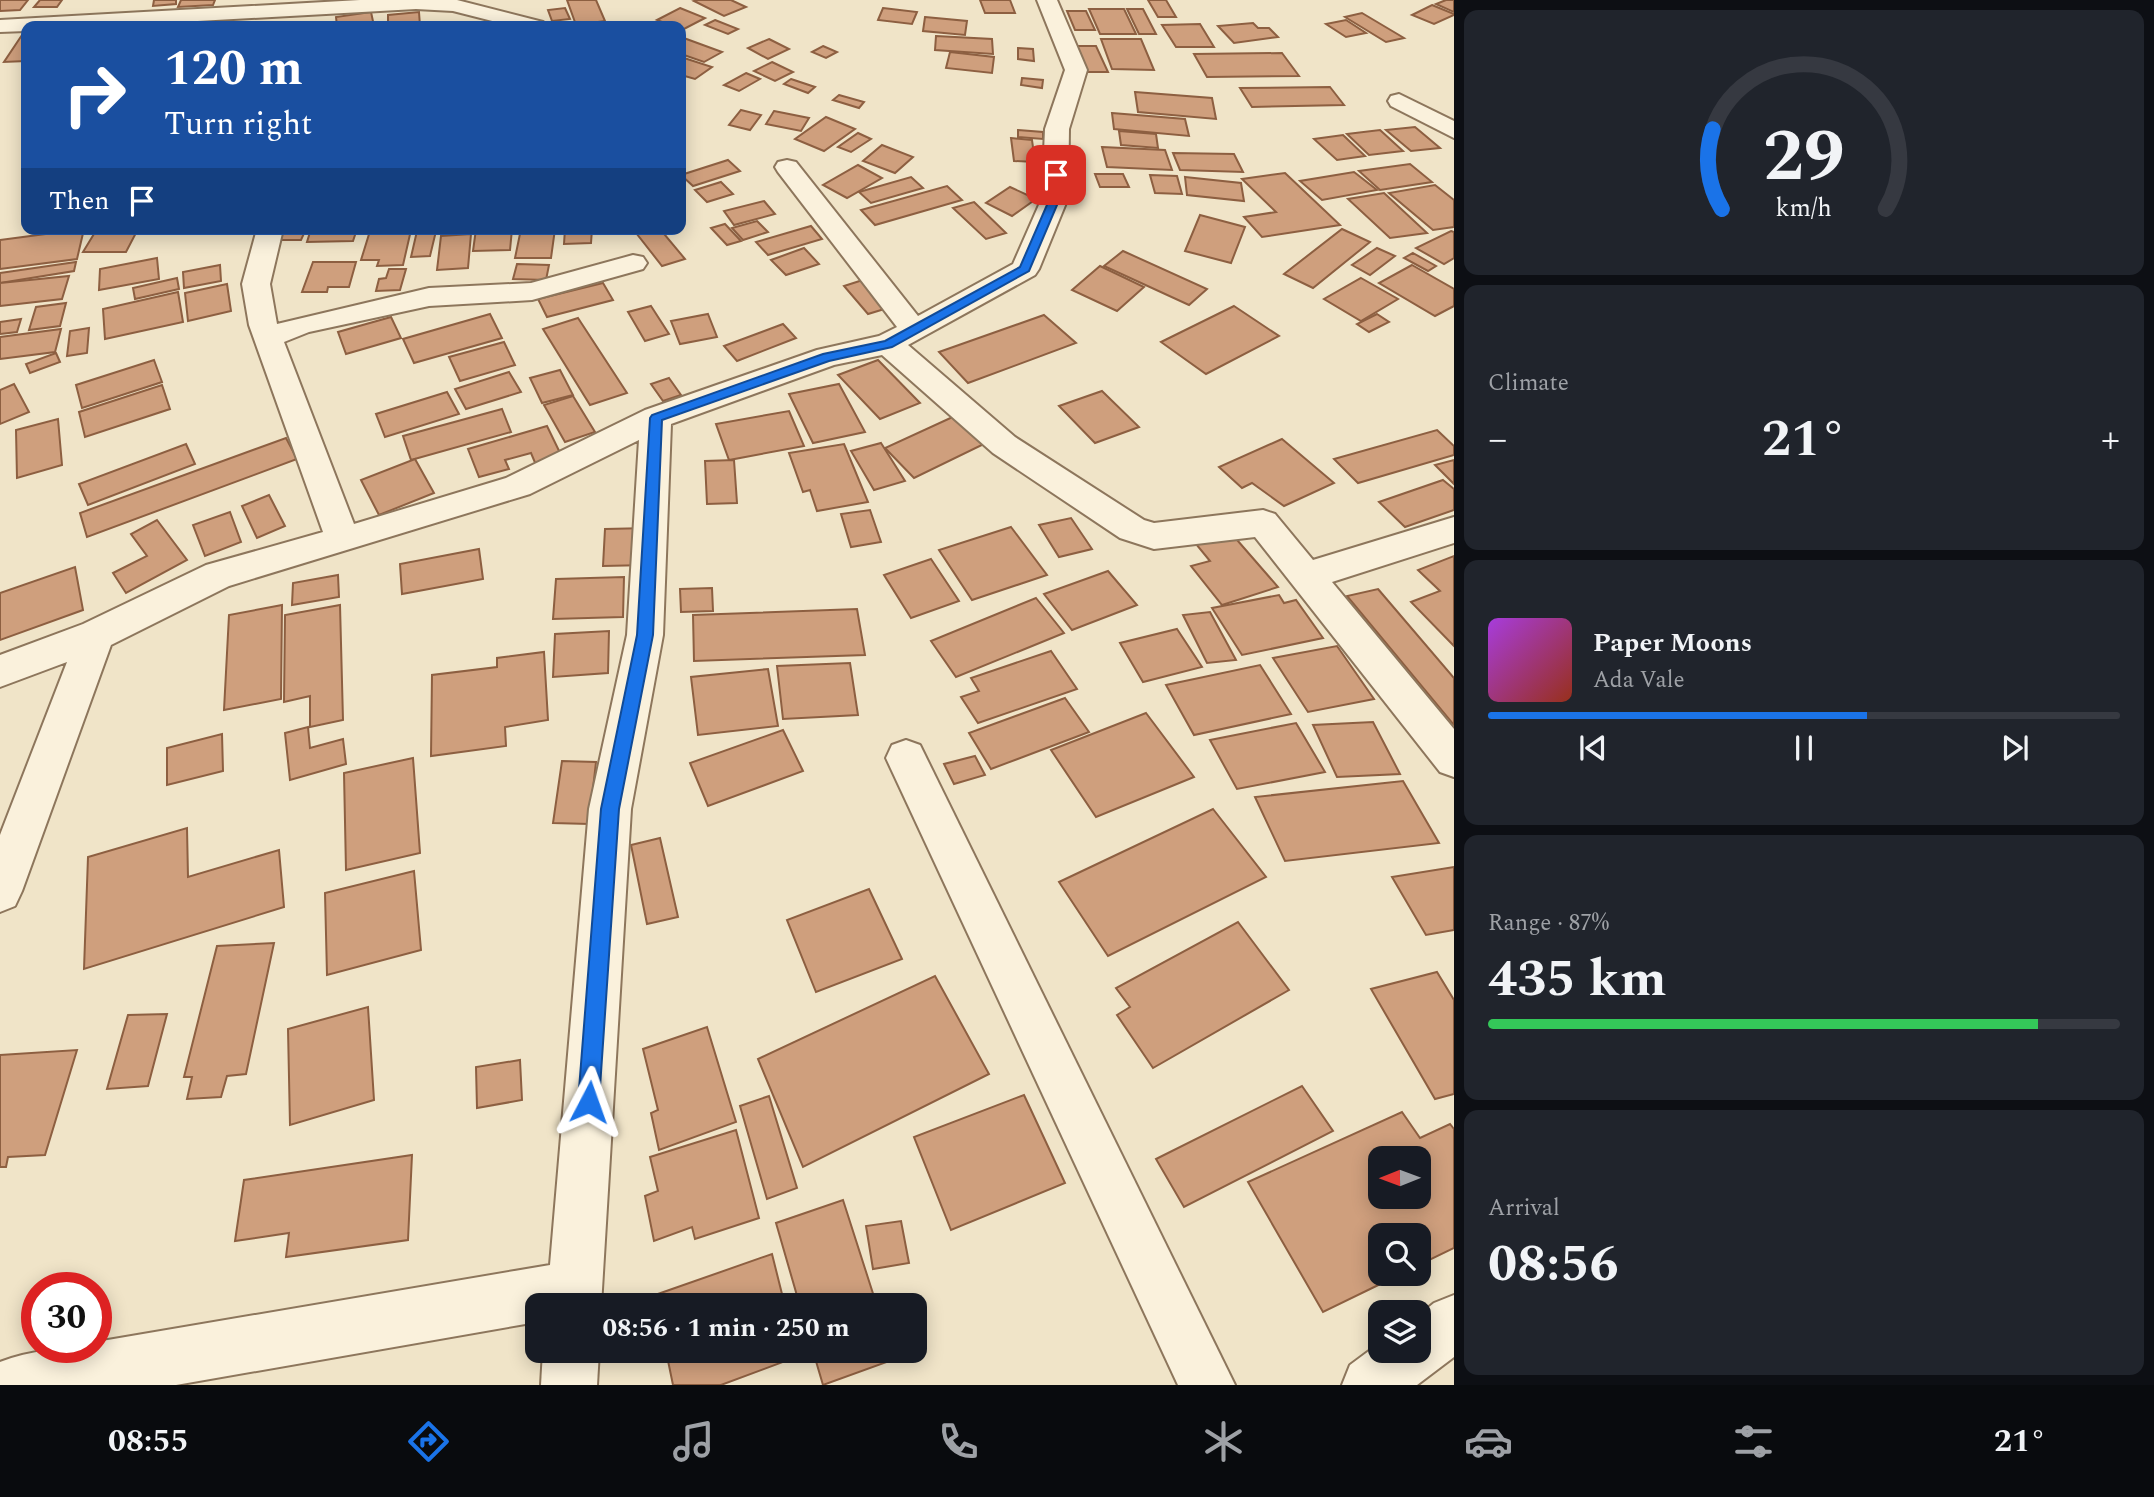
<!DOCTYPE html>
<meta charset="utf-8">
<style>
:root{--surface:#171b24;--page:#20242c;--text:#f1f3f6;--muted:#9ea1a6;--line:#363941;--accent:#1a73e8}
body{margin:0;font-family:Spectral,serif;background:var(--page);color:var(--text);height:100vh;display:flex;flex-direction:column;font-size:26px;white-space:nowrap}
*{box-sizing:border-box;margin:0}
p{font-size:23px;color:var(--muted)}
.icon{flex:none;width:38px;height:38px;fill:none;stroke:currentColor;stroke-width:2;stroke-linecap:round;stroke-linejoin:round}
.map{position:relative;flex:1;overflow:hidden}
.panel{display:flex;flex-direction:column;gap:10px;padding:10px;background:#0d0f14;width:700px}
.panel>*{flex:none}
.guide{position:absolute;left:21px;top:21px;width:665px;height:214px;border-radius:14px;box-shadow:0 4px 18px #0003;background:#1a4fa0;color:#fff;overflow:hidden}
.needle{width:46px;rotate:269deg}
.buttons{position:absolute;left:1368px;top:1146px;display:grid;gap:14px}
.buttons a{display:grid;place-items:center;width:63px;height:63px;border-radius:14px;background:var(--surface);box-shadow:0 4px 18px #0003;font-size:35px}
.speed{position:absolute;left:21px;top:1272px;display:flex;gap:14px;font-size:35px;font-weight:700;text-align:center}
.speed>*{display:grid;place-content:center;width:91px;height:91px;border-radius:50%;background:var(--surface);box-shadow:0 4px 18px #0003;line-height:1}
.speed .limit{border:10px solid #d22;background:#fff;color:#111}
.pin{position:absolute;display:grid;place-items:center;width:60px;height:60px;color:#fff;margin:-30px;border-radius:14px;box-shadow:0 4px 10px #0006}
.me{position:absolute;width:77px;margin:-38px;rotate:4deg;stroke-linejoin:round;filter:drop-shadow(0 0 5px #0008)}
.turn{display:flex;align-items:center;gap:24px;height:147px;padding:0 28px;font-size:32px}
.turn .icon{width:91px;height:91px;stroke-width:2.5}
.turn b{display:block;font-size:49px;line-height:60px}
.then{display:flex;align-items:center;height:66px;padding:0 28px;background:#0003;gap:14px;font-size:26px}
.big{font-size:52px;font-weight:700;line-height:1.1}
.panel .tile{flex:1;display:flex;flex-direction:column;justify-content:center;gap:10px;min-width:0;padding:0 24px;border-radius:14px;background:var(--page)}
.panel .dial{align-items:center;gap:0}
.dial svg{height:182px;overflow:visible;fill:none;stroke:var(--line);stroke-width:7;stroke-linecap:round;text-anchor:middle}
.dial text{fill:var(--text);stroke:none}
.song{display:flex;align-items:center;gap:21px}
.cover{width:84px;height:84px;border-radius:10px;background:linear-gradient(135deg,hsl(280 70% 55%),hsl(10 70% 35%))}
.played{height:7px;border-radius:4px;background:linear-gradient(90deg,var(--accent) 60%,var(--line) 60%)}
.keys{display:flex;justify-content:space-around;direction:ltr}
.heat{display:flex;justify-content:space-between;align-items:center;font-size:38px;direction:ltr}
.charge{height:10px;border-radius:5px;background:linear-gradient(90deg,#34c759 87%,var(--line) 0)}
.trip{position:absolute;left:525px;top:1293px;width:402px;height:70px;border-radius:14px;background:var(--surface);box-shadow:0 4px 18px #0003;font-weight:700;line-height:70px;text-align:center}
.menu{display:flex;height:112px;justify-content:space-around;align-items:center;background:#090b0e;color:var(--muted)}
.menu .icon{width:49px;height:49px}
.menu .active{color:var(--accent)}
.menu b{font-size:32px;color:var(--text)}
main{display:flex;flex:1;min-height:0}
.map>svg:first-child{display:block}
.building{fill:#cf9f7d;stroke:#8d5f41;stroke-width:2;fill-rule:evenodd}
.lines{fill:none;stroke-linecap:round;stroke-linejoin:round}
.street-casing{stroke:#8d765c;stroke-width:4}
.street{fill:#faf1dc;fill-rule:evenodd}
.route{fill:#1a73e8;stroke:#114b97;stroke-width:2}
</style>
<main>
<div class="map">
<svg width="1454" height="1385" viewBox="0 0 1454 1385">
<rect width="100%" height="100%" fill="#f0e4c8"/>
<g class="building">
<polygon points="0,0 28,0 20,10 0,11"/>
<polygon points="40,0 62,0 57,7 34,7"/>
<polygon points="154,0 176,0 176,4 153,6"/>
<polygon points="181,0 215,0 213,5 178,7"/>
<polygon points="567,0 596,0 605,21 576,25"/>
<polygon points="698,0 731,0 746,7 724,16 694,1"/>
<polygon points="980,0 1010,0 1015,13 985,13"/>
<polygon points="1148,0 1166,0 1176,17 1158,17"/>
<polygon points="1446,0 1454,0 1454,12 1436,4"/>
<polygon points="1432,5 1454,14 1454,15 1434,24 1412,15"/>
<polygon points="565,8 570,19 552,21 548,10"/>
<polygon points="680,8 705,18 682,30 681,26 672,26 657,20"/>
<polygon points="883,8 917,12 912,24 878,20"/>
<polygon points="1089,9 1124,9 1136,34 1100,34"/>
<polygon points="1127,9 1143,9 1156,34 1139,34"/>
<polygon points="1067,11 1086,11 1095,30 1075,30"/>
<polygon points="371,12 374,26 337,26 336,17"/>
<polygon points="419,12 420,26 388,26 388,15"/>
<polygon points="1362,13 1404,38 1386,42 1345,17"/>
<polygon points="925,17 967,21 965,35 923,31"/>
<polygon points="715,20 738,29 728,34 705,25"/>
<polygon points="1346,20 1366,33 1346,37 1326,24"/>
<polygon points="1253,23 1258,28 1269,28 1278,37 1234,43 1218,26"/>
<polygon points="1200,24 1214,47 1176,47 1162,25"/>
<polygon points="26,29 26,61 4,62"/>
<polygon points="936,36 992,39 993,54 935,50"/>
<polygon points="681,37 722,52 704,62 681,54"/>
<polygon points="769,39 789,49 768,59 748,48"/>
<polygon points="1101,39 1141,39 1154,70 1112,69"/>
<polygon points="823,46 837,52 826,58 812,52"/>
<polygon points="1076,46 1096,46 1108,72 1087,72"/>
<polygon points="1018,48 1033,49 1034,61 1018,59"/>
<polygon points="950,52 994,57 992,73 946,68"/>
<polygon points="1282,53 1299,76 1207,77 1194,54"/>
<polygon points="681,57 712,67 695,79 681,75"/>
<polygon points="772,62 793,72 775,81 754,71"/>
<polygon points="746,73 760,79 739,91 724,85"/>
<polygon points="1022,78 1043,80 1042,88 1021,85"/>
<polygon points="791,79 815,87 808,93 784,84"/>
<polygon points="1330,87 1344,105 1252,107 1240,88"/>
<polygon points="1135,92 1212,98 1216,119 1138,112"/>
<polygon points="839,95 864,102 859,108 833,100"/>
<polygon points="741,110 761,115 750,130 729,125"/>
<polygon points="774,111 809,118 801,131 766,124"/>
<polygon points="1112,113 1185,119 1189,136 1114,129"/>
<polygon points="826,117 855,129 824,151 795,139"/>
<polygon points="1415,127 1440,148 1411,151 1386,130"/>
<polygon points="1018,130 1043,132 1043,139 1018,137"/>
<polygon points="1380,130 1403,151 1369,155 1347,134"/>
<polygon points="1119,131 1156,134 1158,148 1121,145"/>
<polygon points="858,133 871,139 851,152 838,147"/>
<polygon points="1343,135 1365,156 1337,160 1314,139"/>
<polygon points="1011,138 1032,140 1035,162 1014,161"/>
<polygon points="882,145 913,157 895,173 863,161"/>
<polygon points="1102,147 1165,150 1172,170 1107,167"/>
<polygon points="1173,153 1234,154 1243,172 1180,170"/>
<polygon points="728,160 740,171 693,186 681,175"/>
<polygon points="1410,164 1432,182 1380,190 1359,171"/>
<polygon points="858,165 882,178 847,198 823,185"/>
<polygon points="1354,172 1377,190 1322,200 1300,181"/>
<polygon points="1285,173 1340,225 1262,237 1244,217 1276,212 1242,179"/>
<polygon points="1095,174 1123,174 1129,187 1100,187"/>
<polygon points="1150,175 1177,176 1182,194 1155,193"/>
<polygon points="911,177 923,188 871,203 859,192"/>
<polygon points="1185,177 1241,183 1244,201 1187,195"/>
<polygon points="721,182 733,194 707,202 695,190"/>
<polygon points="1435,185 1454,200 1454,227 1433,230 1389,193"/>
<polygon points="947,186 962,200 875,225 861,210"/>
<polygon points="1010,187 1036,199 1012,216 986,203"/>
<polygon points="1384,193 1427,233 1390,238 1348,199"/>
<polygon points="764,201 775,214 734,225 724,211"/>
<polygon points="974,202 1006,233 986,239 953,208"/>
<polygon points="1200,215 1245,227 1231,263 1185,251"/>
<polygon points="757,221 768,232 743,240 732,228"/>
<polygon points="725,224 741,241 727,245 711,228"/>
<polygon points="811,226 822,239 768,255 756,242"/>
<polygon points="84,229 77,259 0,269 0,240"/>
<polygon points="97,229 138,229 126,252 83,252"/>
<polygon points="282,229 306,229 301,240 277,240"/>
<polygon points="311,229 357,229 353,241 307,242"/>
<polygon points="476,229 512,229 510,250 473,251"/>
<polygon points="521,229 555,229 551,258 515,258"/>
<polygon points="565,229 592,229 591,243 564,244"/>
<polygon points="633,229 660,229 685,259 662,266"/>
<polygon points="1342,229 1370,242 1313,288 1284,274"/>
<polygon points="411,230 403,265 377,266 379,260 361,260 370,231"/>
<polygon points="417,231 436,231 430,256 411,257"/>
<polygon points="1451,231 1454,232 1454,258 1444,264 1416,248"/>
<polygon points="471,234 468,268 437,270 441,236"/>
<polygon points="804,248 819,264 786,275 771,260"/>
<polygon points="1377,248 1395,256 1370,275 1352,265"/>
<polygon points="1123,251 1207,289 1189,305 1104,266"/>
<polygon points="1413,253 1436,266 1428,271 1404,258"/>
<polygon points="157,258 159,279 99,290 100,269"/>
<polygon points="76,262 74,271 0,283 0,273"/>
<polygon points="313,262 356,262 349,287 328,287 327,292 302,292"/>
<polygon points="517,264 549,265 546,280 513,279"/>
<polygon points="220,265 221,281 184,288 183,272"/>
<polygon points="1412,265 1454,289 1454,306 1435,316 1379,283"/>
<polygon points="1100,266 1144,287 1117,311 1072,290"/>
<polygon points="389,269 406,269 400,290 376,291 379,279 386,278"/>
<polygon points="69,276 62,299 0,306 0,283"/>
<polygon points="177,278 179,289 135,299 133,288"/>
<polygon points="1361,278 1398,299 1361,321 1324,299"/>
<polygon points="866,279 891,307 868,314 844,286"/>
<polygon points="603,283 613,300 547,317 538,299"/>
<polygon points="227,284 231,311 188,321 185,293"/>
<polygon points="178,292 183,322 105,339 103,309"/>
<polygon points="66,303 60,326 29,330 36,307"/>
<polygon points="651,306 669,334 645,341 628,312"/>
<polygon points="1234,306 1279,336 1206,374 1161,342"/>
<polygon points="490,314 502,338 414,363 403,339"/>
<polygon points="708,314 717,337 680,344 671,321"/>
<polygon points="1377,314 1389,322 1369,332 1357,324"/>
<polygon points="1044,315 1076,343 968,383 939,352"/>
<polygon points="391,317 401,338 346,354 338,332"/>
<polygon points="578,318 627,393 590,405 543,329"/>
<polygon points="21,319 17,332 0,334 0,322"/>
<polygon points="783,324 796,338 737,361 724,346"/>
<polygon points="89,328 87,353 67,356 70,331"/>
<polygon points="61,329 55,352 0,359 0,337"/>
<polygon points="504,342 515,365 460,381 449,357"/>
<polygon points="56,353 60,362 30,373 26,364"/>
<polygon points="154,360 162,382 82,408 76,385"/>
<polygon points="878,360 920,403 880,419 838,375"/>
<polygon points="560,370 573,395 542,403 530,378"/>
<polygon points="509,372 521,392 466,409 455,389"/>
<polygon points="669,378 681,395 663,401 651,384"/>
<polygon points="14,384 29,412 0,424 0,390"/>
<polygon points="839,384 865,432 813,443 789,394"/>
<polygon points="162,385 170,409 85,437 79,412"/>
<polygon points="1102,391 1139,427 1095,443 1059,406"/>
<polygon points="447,392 459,414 385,437 376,414"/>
<polygon points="573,396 595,432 565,442 544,405"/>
<polygon points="502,409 511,432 411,460 403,436"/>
<polygon points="789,411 804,446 729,460 716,424"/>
<polygon points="957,415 988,442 914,478 885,448"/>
<polygon points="58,419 62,465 17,478 16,430"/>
<polygon points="547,426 562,457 536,465 531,453 505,460 509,469 479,477 468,449"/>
<polygon points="1437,430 1454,446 1454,455 1358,483 1334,459"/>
<polygon points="286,438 297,459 87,537 80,513"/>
<polygon points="1282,439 1334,483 1284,506 1252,483 1242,488 1219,467"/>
<polygon points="881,443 905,481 874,490 851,451"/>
<polygon points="186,444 195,464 88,505 79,484"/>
<polygon points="844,444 868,502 817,511 810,490 803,492 789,453"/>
<polygon points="415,459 434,493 379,515 361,480"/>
<polygon points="734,460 737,503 707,504 705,461"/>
<polygon points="1454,460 1454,484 1435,465"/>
<polygon points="1443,480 1454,489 1454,510 1405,527 1379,502"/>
<polygon points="269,495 285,526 257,538 242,506"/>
<polygon points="870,510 881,542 851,547 841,514"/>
<polygon points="230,512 241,542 205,556 193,525"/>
<polygon points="1071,518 1092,549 1059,557 1039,525"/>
<polygon points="157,520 187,560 126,593 113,573 147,556 131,534"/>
<polygon points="1011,527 1047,575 972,600 939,550"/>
<polygon points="649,528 648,565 603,566 605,529"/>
<polygon points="1231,533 1278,587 1222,605 1191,566 1210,561 1196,544"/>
<polygon points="479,549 483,579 402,594 400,564"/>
<polygon points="1454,556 1454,646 1411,602 1440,591 1418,570"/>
<polygon points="931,559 959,601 911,618 884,575"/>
<polygon points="75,567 83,610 0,640 0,593"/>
<polygon points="1108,571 1137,605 1072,630 1044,594"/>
<polygon points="338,575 339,597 292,605 293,583"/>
<polygon points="624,577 623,617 553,619 556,579"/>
<polygon points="712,588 713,611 681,612 680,589"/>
<polygon points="1378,589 1454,678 1454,725 1347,596"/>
<polygon points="1279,595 1284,603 1296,600 1323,638 1242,655 1212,608"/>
<polygon points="1036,598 1064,633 956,677 931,641"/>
<polygon points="282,605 281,699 224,710 229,615"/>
<polygon points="340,605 343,720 310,727 310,696 284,702 285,615"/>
<polygon points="857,609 865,655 694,661 693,615"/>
<polygon points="1210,612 1236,660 1207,663 1183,615"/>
<polygon points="1177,629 1202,667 1143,682 1120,643"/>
<polygon points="609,631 608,673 553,677 555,634"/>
<polygon points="1337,646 1374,699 1308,712 1273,658"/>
<polygon points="1051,651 1077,689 978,723 961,697 979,691 971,678"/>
<polygon points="544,652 548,720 505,727 506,746 431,756 432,675 497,667 497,658"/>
<polygon points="850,663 858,715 783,719 777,666"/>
<polygon points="1260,665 1291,714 1194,735 1166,685"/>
<polygon points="768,669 778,726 698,735 691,677"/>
<polygon points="1065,698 1089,732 991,769 969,733"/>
<polygon points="1146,713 1194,777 1096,817 1051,750"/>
<polygon points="1373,722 1400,774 1337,777 1313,725"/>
<polygon points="1296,723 1325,772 1237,789 1210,740"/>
<polygon points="308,727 310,748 343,739 346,764 290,780 285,733"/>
<polygon points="783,730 803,771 708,806 690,763"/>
<polygon points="222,734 223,771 167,785 167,748"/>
<polygon points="975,756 985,775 954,784 944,764"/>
<polygon points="413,758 420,853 346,870 344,773"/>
<polygon points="562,761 596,762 589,824 553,823"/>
<polygon points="1403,781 1439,843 1285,861 1255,797"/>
<polygon points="1213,809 1266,877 1108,956 1059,882"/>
<polygon points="187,828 188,877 279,850 284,907 84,969 88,857"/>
<polygon points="660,838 678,917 647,924 631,845"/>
<polygon points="1454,867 1454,930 1426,935 1392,877"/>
<polygon points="414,871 421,950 327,975 325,893"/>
<polygon points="869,889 902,959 816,992 787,920"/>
<polygon points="1238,922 1289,990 1153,1068 1117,1015 1130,1007 1116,988"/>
<polygon points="274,943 246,1074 227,1076 221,1097 187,1099 192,1077 184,1077 217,946"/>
<polygon points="1437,972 1454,1000 1454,1094 1435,1099 1371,989"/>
<polygon points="935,976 989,1074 803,1167 758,1059"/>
<polygon points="368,1007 374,1100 290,1125 288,1029"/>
<polygon points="167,1014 148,1086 107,1089 128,1015"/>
<polygon points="707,1027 736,1122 659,1150 651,1113 658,1110 643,1049"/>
<polygon points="77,1050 45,1155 8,1157 6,1167 0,1167 0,1055"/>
<polygon points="520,1060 522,1100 477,1108 476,1067"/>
<polygon points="1302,1086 1333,1131 1184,1207 1156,1159"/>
<polygon points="1024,1095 1065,1183 951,1230 914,1137"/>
<polygon points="769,1096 797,1188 767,1199 740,1106"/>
<path d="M1402,1112L1420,1138L1450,1124L1454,1129V1248L1419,1265V1236H1381V1274H1401L1323,1312L1248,1182ZM1381,1158H1419V1197H1381Z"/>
<polygon points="736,1130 759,1218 695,1239 692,1227 654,1241 645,1196 658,1191 650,1157"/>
<polygon points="412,1155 408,1240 286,1257 289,1233 235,1241 244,1180"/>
<polygon points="843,1200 877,1306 800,1306 776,1223"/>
<polygon points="901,1221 909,1263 873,1269 866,1226"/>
<polygon points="772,1254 785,1306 657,1306 655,1295"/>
<polygon points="666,1351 797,1351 799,1356 721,1385 673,1385"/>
<polygon points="813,1351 892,1351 895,1359 823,1385"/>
</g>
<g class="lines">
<g class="street-casing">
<g id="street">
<polygon points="360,0 457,0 543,22 546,26 512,26 453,11 416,9 108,26 26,26 26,31 0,32 0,20"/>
<path d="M1037,0H1057L1087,70L1069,129L1068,198L1039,269L1035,275L908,345L1015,437L1144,520L1154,523L1263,510L1275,514L1313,560L1454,517V543L1332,582L1454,729V777L1440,772L1255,537L1154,549L1120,538L993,453L882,355L834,365L671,424L663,635L631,809L601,1306H537V1322L176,1385H0V1362C30,1350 64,1348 96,1348V1342L550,1265L589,809L627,635L639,440L530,494L229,586L111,645L22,891L15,906L0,912V835L67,662L0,687V655L83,624L206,565L323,532L249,325L242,284L257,229H283L270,284L277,324L429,288L531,283L633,255L643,257L647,263L643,269L532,300L429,306L309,332L284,342L354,524L506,478L645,410L817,350L879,336L897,327L778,172L775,167L778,162L787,160L796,162L918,316L1013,264L1042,198L1045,129L1065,70Z"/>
<polygon points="1399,94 1454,121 1454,138 1391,106 1388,101 1391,96"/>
<polygon points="906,740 920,745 1235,1385 1178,1385 886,758 892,745"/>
<polygon points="1454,1295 1454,1357 1417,1385 1342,1385 1350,1365 1381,1342 1381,1351 1419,1351 1419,1315 1434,1303"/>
<polygon points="543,1351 599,1351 597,1385 541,1385"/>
</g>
</g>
<use href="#street" class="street"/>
</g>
<polygon class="route" points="1056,172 1061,175 1060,198 1029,271 892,347 829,361 662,420 653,635 619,809 599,1102 596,1109 589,1112 581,1109 578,1102 601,809 637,635 650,418 652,415 823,354 885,341 1020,267 1050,198 1051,175"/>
</svg>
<div class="buttons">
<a><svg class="needle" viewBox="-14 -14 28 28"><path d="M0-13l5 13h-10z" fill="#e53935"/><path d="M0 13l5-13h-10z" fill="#9ea1a6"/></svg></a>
<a><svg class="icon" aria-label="search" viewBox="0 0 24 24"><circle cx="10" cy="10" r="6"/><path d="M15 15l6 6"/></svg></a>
<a><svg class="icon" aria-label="layers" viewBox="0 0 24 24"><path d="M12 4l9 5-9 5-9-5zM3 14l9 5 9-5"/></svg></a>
</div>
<div class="speed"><div class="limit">30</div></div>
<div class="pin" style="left:1056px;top:175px;background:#d93025"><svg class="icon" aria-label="arrive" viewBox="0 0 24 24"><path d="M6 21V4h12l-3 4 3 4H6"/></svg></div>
<svg class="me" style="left:589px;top:1102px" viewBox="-20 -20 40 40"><path d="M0-17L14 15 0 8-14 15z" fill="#1a73e8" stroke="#fff" stroke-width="4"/></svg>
<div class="trip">08:56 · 1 min · 250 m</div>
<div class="guide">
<div class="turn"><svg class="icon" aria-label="right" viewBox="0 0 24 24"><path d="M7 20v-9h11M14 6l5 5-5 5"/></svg><div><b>120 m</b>Turn right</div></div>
<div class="then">Then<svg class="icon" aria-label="arrive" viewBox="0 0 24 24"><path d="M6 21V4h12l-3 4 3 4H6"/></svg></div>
</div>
</div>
<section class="panel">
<div class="tile dial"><svg viewBox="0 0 100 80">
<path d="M14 69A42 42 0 1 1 86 69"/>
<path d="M14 69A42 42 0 0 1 10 34" stroke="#1a73e8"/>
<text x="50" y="56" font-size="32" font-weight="700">29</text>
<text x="50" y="72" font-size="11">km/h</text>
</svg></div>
<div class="tile"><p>Climate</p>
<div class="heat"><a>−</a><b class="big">21°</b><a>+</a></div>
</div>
<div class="tile">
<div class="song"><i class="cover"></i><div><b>Paper Moons</b><p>Ada Vale</p></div></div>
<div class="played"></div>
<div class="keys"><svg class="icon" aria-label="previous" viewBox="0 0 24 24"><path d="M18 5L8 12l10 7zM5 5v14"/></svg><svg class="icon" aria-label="pause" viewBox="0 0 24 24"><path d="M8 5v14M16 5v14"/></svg><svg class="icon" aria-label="next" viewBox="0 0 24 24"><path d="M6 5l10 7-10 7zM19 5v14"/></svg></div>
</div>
<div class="tile"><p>Range · 87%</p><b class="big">435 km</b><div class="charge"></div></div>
<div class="tile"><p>Arrival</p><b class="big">08:56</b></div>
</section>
</main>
<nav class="menu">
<b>08:55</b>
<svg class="icon active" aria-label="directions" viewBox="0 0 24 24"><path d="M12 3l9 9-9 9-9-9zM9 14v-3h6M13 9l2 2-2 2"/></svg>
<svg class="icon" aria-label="music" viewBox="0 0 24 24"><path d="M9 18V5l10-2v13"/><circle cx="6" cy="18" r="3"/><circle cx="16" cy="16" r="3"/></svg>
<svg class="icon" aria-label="phone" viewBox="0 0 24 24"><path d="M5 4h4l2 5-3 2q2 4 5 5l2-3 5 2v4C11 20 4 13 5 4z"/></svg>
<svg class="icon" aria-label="climate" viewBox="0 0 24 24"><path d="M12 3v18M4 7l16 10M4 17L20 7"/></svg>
<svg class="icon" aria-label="car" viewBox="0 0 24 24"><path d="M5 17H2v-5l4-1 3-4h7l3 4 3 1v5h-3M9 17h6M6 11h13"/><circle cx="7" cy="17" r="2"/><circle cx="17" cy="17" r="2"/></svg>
<svg class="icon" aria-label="filters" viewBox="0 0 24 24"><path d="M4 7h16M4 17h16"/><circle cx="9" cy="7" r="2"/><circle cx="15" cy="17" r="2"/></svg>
<b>21°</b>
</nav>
